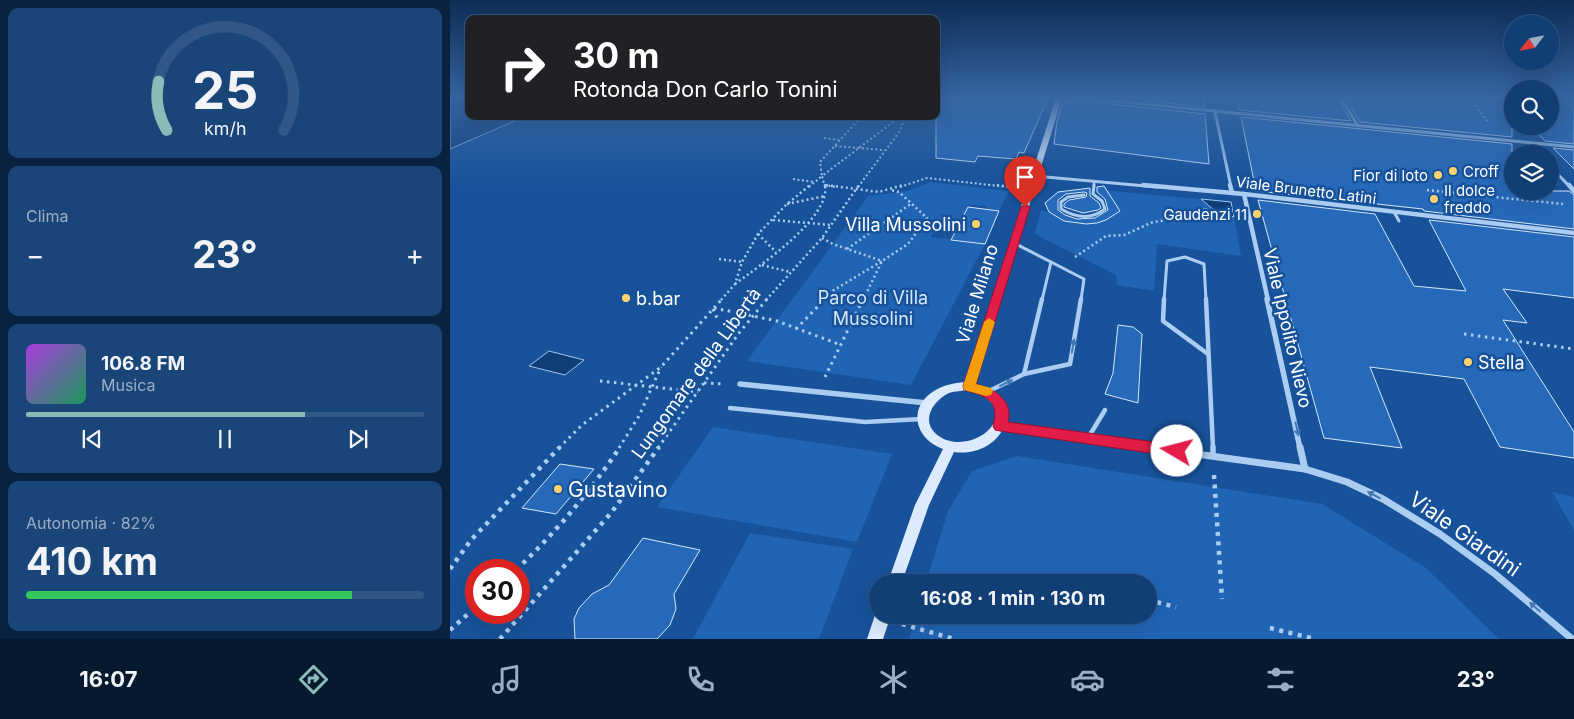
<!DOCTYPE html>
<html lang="it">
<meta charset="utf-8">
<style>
:root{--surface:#113e74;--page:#1a4579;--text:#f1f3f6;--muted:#9caec5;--line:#305786;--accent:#8bbbb9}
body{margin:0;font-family:Inter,sans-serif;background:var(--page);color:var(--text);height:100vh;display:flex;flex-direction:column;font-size:19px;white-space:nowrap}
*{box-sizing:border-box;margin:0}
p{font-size:16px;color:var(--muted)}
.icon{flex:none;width:28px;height:28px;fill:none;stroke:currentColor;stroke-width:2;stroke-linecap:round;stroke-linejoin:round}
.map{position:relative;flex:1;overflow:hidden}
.side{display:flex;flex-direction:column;gap:8px;padding:8px;background:#092240;width:450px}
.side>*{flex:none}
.banner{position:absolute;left:15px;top:15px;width:475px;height:105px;border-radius:10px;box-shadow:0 5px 20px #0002,0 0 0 1px var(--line);background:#202124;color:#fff;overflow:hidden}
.needle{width:32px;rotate:238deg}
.controls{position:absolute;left:1054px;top:15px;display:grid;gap:10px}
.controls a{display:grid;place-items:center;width:55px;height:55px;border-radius:50%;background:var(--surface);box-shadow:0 5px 20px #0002,0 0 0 1px var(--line);font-size:25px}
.speed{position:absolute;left:15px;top:559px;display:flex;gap:10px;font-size:25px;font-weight:700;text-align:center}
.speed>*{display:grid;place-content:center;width:65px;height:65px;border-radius:50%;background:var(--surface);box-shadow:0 5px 20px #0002,0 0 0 1px var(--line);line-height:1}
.speed .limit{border:8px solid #d22;background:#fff;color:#111}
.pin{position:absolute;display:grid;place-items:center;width:42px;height:42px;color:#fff;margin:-51px -21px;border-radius:50% 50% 50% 0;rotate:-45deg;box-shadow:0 0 5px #0007}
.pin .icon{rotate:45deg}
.me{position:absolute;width:55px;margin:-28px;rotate:278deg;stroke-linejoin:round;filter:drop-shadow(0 0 4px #0008)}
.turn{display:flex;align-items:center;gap:18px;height:105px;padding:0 25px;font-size:22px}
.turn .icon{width:65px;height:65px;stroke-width:2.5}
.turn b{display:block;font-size:35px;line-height:42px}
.big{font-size:38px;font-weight:700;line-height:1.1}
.side .widget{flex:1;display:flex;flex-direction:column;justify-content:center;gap:8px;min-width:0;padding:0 18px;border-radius:10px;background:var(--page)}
.side .dial{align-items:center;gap:0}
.dial svg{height:130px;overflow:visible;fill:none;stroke:var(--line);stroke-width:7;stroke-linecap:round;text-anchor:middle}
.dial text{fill:var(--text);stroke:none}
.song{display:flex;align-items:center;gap:15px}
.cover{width:60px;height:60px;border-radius:8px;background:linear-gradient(135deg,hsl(280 70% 55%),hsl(150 70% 35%))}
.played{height:5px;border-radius:2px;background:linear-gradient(90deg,var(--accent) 70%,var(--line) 70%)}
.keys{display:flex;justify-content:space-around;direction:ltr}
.heat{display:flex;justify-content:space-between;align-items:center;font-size:28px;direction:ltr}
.charge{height:8px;border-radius:4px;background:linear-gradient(90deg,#34c759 82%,var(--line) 0)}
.trip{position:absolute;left:419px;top:574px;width:288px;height:50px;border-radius:25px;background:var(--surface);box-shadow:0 5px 20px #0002,0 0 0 1px var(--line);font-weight:700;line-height:50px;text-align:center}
.menu{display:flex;height:80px;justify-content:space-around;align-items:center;background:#07192e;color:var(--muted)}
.menu .icon{width:35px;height:35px}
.menu .current{color:var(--accent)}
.menu b{font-size:22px;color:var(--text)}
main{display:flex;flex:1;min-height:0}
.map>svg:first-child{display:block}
.green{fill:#2064b4}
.water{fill:#0f3d77;stroke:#9fc8f4}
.building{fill:#2669b9;stroke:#d4e7fc}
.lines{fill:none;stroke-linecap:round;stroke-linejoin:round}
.path-far3{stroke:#accdf2;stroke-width:2;stroke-dasharray:2 2.5;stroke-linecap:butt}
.path-far2{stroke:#accdf2;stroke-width:2.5;stroke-dasharray:2 3;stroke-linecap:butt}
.path-far1{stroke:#accdf2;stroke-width:3;stroke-dasharray:2.5 4.5;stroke-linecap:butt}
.path{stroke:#accdf2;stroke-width:4.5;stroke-dasharray:4 5.5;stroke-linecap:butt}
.lane-far3{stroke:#accdf2;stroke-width:2.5}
.lane-far2{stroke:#accdf2;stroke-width:3}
.lane-far1{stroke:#accdf2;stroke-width:4.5}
.lane{stroke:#accdf2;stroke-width:5.5}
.street-far3{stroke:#accdf2;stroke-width:3}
.street-far2{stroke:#accdf2;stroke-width:4.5}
.street-far1{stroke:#accdf2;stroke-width:5.5}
.street{stroke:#accdf2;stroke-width:7}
.secondary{fill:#dbeafc;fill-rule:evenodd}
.oneway{fill:#4477b4}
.route{fill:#e11d48;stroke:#92132f}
.slow{fill:#f59e0b}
.poi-dot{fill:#ffd36d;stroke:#17529a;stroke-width:2}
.labels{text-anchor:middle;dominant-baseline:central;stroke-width:5;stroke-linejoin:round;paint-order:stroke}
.far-poi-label{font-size:15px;fill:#fff;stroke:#17529a;text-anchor:start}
.far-street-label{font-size:15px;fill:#fff;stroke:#17529a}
.poi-label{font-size:18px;fill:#fff;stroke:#17529a;text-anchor:start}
.street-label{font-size:18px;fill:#fff;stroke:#17529a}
.park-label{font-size:18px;fill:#d4e7fc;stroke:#17529a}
.near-poi-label{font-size:21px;fill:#fff;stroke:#17529a;text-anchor:start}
.near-street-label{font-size:21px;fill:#fff;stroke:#17529a}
</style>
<main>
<section class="side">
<div class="widget dial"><svg viewBox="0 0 100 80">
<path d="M14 69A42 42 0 1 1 86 69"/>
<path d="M14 69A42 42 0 0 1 9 39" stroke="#8bbbb9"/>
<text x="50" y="56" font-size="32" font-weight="700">25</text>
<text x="50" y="72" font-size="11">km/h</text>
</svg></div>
<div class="widget"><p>Clima</p>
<div class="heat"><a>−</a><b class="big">23°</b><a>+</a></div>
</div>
<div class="widget">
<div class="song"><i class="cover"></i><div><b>106.8 FM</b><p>Musica</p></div></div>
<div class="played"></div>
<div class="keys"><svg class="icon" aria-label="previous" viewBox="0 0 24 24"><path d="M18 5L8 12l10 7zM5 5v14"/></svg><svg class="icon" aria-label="pause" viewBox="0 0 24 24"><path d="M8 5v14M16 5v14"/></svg><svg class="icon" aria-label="next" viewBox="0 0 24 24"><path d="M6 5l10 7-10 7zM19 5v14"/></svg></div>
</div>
<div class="widget"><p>Autonomia · 82%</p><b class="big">410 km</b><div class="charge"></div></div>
</section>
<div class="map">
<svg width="1124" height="639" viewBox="0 0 1124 639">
<rect width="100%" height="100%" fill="#17529a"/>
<g class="green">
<polygon points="480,182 559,191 549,211 536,209 537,206 519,205 508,225 487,223 481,237 535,244 461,385 297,361 418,196 457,191"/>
<path d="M650,190L751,199L765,211L784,217L791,256L707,244L704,291L667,285L666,275L585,234L591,210C600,212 604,217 612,220C628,226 656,226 666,210Z"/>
<polygon points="263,427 442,454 407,542 207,507"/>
<polygon points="567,456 872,504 976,568 1049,639 459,639 466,615 698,615 698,582 476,582 498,511 522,471"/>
<polygon points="1102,492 1124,497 1124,530"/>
<polygon points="300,533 403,549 369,639 243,639"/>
</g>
<g class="water">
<polygon points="0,98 19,98 19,116 76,116 0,149"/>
<polygon points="751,199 781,202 784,217 765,211"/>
<polygon points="99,351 134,360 115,375 79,366"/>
</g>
<g class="building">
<polygon points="486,98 578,98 597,100 574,153 569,152 566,159 528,156 525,162 486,158"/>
<polygon points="626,98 633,101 755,114 759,164 604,144 607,121 613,102 626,103"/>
<polygon points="672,98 754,98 755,107"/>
<polygon points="787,98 888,98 901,121 789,110"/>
<polygon points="895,98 1062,98 1062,137 910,122"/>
<polygon points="1100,98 1124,98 1124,144 1095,141 1081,126 1100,126"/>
<polygon points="791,117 1062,144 1062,191 1119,191 1124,195 1124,229 974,211 973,209 806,191"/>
<polygon points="1103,148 1124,150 1124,169"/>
<polygon points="654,186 670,211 656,220 647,223 636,224 614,221 599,212 595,203 608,192 640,188 640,196 649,203 651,208 648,210 633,213 614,207 614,204 619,200 636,197 637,193 634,192 616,194 608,200 608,210 615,215 627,219 645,218 658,210 655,199 647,192 647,187"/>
<polygon points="808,200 925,214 964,286 1016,291 979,220 1124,237 1124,298 1053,289 1077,323 1053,320 1124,432 1124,458 1050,447 1014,379 920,367 952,448 874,438"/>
<polygon points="518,207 549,211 535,244 501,240"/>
<polygon points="668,325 683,327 692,334 688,403 655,394 663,373"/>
<polygon points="110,464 144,469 106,514 72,508"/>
<polygon points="193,538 250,550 224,594 226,609 220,625 207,639 125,639 124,619 129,608 142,594 159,585"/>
</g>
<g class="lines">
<g class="path-far3">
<polyline points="1020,98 1038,122"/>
<polyline points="374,138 389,140"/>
<polyline points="385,146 433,150"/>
<polyline points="343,179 364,182"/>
<polyline points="374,185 386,187"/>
<polyline points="359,187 372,176 370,162 412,116"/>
<polyline points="375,187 372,176 451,116"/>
<polyline points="408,187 450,131 455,116"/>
<polyline points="450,187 477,178 559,187"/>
</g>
<g class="path-far2">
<polyline points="376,185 429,192 453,185"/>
<polyline points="547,185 563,187"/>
<polyline points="977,190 1113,204"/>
<polyline points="337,204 375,196"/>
<polyline points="755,209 782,219"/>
<polyline points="323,220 381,225"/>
<polyline points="308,234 326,252"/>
<polyline points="372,238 383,244 432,261 384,290 374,300"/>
<polyline points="397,249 462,203"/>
<polyline points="625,257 656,236 674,235 703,222 741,217 755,209"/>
<polyline points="269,259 292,262"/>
<polyline points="312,265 340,272"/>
<path d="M285,284C309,266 381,218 375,185"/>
<polyline points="271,300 285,284 292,262 308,234 336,205 360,185"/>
<polyline points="316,300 372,238 409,185"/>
<polyline points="413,300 432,261 458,244 477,218 449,192 441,190"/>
</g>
<g class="path-far1">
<polyline points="264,308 327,321 391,345"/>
<polyline points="263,309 267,318"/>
<polyline points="346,329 375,299"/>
<polyline points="1014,334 1124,349"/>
<polyline points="375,377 413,299"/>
<polyline points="150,381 248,392"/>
<polyline points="254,383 275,384"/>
<polyline points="109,448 132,425 211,367 272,299"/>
<polyline points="169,448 189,416 211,367"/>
<polyline points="208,448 289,333 317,299"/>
</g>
<g class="path">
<polyline points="764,475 772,599"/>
<polyline points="139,490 173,496"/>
<polyline points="0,569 21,540 110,447"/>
<path d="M66,570C105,533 140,492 170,447"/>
<polyline points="629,582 631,582"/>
<polyline points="698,600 726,607"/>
<polyline points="452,624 504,639"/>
<polyline points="820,628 865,639"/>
<polyline points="0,630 26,607"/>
<polyline points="50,639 161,513 209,447"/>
</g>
<polyline class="lane-far3" points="644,187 644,181"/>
<g class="lane-far2">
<path d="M634,195L618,197L611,202V209C626,218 641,220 655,209L652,201L643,194L644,185"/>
<polyline points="944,212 949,221"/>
<polyline points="564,243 634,279 631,300"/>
<polyline points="592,300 601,262"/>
<polyline points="714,300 717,261 735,257 754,264 756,300"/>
</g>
<g class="lane-far1">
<polyline points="714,299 713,321 758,354"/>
<polyline points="756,299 763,448"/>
<polyline points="574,374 592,299"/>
<polyline points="539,391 574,374 620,364 631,299"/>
<polyline points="280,408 415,422 472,419"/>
<polyline points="638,438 655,410"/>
</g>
<polyline class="lane" points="763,447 763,456"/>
<g class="street-far3">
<polyline points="633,98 1124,147"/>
<polyline points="891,98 908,126"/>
<polyline points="765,112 781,187"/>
<polyline points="1079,143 1089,154"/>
<polyline points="1100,166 1120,187"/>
<polyline points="585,176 707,187"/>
</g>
<g class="street-far2">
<polyline points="693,185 794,194 1124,233"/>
<polyline points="780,185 782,193"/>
<polyline points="1119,185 1124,191"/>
<polyline points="794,194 818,300"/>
</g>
<g class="street-far1">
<polyline points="817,299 850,448"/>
<polyline points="290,384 477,403"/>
<polyline points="550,426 705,448"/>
</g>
<g class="street">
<polyline points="696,447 855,469 897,482 933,499 990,534 1045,574 1122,639"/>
<polyline points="850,447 855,469"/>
</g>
<g class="secondary">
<path d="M606,98H612L525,384C531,386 539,387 544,391C564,404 559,430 541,443C531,451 516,454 504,452L479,505L452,582H438L465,505L493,449C465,439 457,408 484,391C493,385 504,383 515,382ZM518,390C524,392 532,394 536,398C568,423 513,459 485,433C471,419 484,400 499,393C505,391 512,391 518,390Z"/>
<polygon points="427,609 428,615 441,615 433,639 417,639"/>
</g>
</g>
<defs><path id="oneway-solid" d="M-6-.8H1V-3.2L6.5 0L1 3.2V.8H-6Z" transform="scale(1.25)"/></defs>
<g class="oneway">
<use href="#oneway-solid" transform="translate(623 346) rotate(-80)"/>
<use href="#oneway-solid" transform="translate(556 383) rotate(-26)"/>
<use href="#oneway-solid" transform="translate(847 429) rotate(77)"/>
<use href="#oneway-solid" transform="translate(924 495) rotate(-152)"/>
<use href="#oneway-solid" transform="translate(1085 607) rotate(-139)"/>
</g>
<linearGradient id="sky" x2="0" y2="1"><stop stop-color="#0d2d55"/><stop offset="0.52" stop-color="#3666a3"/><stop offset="1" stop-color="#3666a3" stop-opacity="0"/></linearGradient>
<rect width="1124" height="188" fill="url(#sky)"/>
<path class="route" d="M575,204L580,207L526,384C544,389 564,400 558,422L727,445L732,447L734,451L732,455L727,457L550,431L545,430L543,426C550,400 536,396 514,390L513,386L571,207Z"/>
<polygon class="slow" points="539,318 545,322 526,384 541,388 543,391 541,395 536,396 514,390 513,386 534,322"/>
<g class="poi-dot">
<circle cx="1003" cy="171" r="5"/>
<circle cx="988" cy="175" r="5"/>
<circle cx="984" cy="199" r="5"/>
<circle cx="807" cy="214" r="5"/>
<circle cx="526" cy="224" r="5"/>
<circle cx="176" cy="298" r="5"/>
<circle cx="1018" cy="362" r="5"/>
<circle cx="108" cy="489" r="5"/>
</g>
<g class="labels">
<g class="far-poi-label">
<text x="1013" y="171">Croff</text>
<text x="978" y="175" text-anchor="end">Fior di loto</text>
<text x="994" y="190">Il dolce<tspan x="994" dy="17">freddo</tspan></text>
<text x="797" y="214" text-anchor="end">Gaudenzi 11</text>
</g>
<g class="far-street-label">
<text transform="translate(856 190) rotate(7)">Viale Brunetto Latini</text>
</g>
<g class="poi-label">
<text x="516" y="224" text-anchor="end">Villa Mussolini</text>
<text x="186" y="298">b.bar</text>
<text x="1028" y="362">Stella</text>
</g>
<g class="street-label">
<text transform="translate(527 294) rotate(-73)">Viale Milano</text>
<text transform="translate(838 328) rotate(77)">Viale Ippolito Nievo</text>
<text transform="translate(246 373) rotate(-54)">Lungomare della Libertà</text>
</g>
<g class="park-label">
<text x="423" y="297">Parco di Villa<tspan x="423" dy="21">Mussolini</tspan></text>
</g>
<g class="near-poi-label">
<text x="118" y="489">Gustavino</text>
</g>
<g class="near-street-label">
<text transform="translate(1015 534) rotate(35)">Viale Giardini</text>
</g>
</g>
</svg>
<div class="controls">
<a><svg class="needle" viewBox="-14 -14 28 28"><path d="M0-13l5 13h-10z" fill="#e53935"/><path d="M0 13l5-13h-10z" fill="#9caec5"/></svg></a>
<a><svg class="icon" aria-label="search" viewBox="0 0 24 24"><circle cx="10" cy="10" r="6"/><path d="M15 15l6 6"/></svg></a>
<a><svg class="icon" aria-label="layers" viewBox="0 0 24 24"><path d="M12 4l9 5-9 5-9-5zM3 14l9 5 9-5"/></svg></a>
</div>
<div class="speed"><div class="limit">30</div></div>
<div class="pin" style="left:575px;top:207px;background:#d93025"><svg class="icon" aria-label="arrive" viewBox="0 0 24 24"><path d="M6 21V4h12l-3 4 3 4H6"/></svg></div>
<svg class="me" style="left:727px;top:451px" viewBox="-20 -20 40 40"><circle r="19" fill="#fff"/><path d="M0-13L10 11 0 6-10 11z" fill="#e11d48"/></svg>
<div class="trip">16:08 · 1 min · 130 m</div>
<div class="banner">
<div class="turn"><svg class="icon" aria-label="right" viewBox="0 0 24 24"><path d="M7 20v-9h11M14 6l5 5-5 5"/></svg><div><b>30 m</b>Rotonda Don Carlo Tonini</div></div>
</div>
</div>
</main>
<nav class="menu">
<b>16:07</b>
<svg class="icon current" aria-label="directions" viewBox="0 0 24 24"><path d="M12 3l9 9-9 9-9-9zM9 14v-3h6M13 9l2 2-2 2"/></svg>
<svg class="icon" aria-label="music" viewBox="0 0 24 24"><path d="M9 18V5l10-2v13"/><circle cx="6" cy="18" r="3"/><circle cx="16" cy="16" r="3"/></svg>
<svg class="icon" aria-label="phone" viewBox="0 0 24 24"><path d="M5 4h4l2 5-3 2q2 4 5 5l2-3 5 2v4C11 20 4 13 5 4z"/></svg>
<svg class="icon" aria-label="climate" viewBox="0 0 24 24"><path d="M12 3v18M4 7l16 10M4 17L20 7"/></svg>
<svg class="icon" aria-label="car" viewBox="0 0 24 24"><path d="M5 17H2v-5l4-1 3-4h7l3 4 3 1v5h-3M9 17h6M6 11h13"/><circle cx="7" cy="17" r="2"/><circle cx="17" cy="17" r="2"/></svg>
<svg class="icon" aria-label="filters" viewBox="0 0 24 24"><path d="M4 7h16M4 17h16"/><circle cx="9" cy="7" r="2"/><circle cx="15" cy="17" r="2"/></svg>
<b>23°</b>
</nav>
